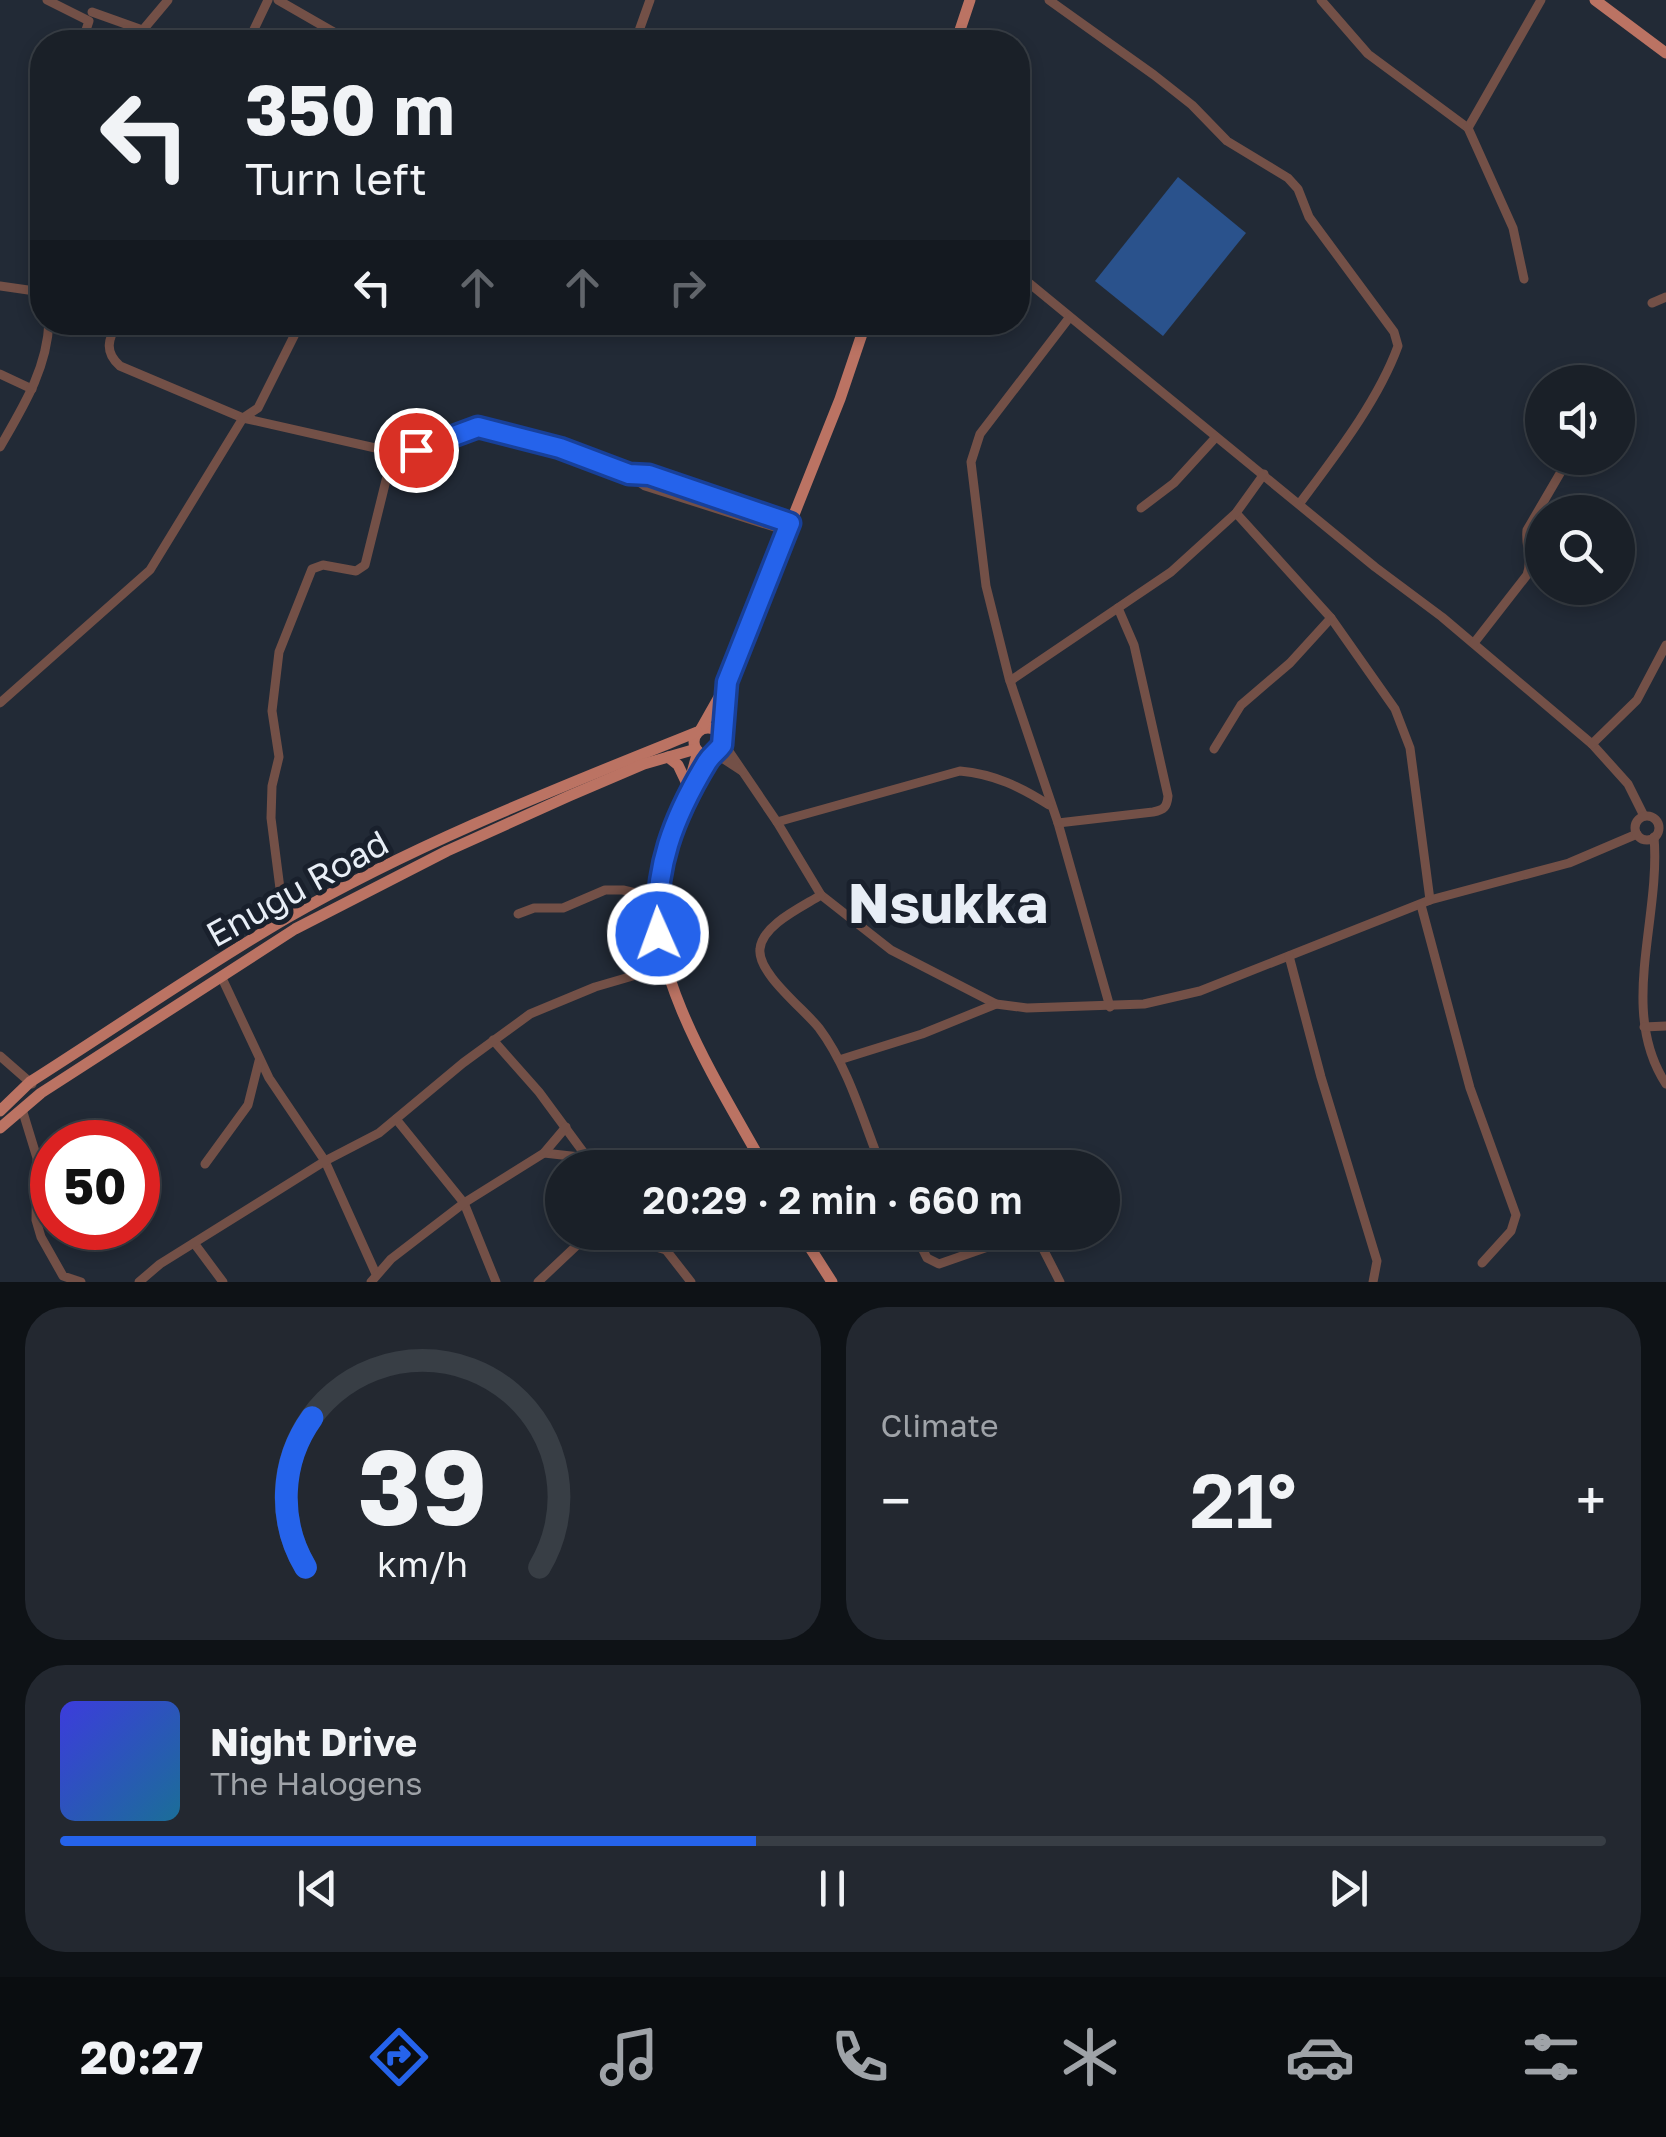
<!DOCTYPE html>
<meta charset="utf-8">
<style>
:root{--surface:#1a2028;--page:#232830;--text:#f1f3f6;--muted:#9fa3a8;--line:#383e45;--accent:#2563eb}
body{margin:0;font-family:"Golos Text",sans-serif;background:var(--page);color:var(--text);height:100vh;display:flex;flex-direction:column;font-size:38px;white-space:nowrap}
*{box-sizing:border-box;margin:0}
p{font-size:32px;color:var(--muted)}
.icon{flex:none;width:55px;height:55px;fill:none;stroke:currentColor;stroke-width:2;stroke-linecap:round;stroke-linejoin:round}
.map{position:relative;height:1282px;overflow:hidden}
.side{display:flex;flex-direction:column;gap:25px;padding:25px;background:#0e1216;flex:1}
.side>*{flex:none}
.top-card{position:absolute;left:30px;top:30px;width:1000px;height:305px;border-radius:40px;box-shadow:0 5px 15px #0003,0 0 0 2px var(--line);background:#1a2028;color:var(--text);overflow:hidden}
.tools{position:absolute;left:1525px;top:365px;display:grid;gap:20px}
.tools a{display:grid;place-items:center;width:110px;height:110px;border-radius:50%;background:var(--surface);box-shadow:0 5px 15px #0003,0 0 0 2px var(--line);font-size:50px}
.speed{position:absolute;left:30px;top:1120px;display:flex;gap:20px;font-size:50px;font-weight:700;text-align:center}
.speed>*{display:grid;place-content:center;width:130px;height:130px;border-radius:50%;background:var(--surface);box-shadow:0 5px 15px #0003,0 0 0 2px var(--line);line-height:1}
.speed .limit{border:15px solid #d22;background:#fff;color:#111}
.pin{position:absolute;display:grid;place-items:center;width:85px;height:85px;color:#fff;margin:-42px;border:5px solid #fff;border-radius:50%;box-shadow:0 2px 10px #0007}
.me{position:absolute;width:110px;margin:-55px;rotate:358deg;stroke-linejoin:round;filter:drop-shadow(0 0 8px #0008)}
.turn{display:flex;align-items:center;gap:35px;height:210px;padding:0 50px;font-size:45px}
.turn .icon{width:130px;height:130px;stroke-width:2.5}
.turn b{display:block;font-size:70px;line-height:85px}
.lanes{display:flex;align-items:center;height:95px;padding:0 50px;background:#0003;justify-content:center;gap:50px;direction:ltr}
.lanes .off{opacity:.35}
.big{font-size:75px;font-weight:600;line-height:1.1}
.side .card{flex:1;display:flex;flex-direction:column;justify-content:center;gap:15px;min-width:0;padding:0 35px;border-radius:40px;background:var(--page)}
.side .dial{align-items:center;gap:0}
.dial svg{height:260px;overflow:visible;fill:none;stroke:var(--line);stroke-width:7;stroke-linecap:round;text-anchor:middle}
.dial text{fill:var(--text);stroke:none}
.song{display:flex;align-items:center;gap:30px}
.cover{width:120px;height:120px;border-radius:15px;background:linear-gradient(135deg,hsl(240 70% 55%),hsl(200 70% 35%))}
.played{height:10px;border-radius:5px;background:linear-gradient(90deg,var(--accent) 45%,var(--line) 45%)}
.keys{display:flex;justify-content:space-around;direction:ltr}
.heat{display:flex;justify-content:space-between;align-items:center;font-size:55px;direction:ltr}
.side .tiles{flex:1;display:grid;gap:25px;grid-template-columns:1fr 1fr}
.card:last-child{grid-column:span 2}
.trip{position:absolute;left:545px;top:1150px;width:575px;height:100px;border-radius:50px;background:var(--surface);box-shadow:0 5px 15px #0003,0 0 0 2px var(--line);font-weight:600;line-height:100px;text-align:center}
.tab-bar{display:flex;height:160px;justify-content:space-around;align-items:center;background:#0a0d10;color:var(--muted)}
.tab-bar .icon{width:70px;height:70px}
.tab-bar .selected{color:var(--accent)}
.tab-bar b{font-size:45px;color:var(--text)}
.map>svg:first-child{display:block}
.green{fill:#2a528c}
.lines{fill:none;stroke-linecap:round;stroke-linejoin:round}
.minor{stroke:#735047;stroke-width:9}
.major{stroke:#bb7363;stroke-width:11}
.route-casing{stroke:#184099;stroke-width:25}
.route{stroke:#2563eb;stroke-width:18}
.labels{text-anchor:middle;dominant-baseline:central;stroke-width:10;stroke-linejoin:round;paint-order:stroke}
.street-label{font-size:35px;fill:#e8eef6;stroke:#19202c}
.town-label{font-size:55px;font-weight:bold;fill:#e8eef6;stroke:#19202c}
</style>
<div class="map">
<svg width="1666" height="1282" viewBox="0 0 1666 1282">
<rect width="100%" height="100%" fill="#222a36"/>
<polygon class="green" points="1178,177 1246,233 1163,336 1095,281"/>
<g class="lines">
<g class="minor">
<polyline points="47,0 89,21 82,42"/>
<polyline points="278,0 351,42"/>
<path d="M1049,0L1154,75L1192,105L1227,141L1288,178L1298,189L1309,217L1394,332L1398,346C1378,401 1335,456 1300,503"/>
<polyline points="1321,0 1368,54 1468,128"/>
<polyline points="92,12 176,42"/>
<polyline points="142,31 168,0"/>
<polyline points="248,42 268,0"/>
<polyline points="635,42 650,0"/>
<polyline points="42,178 40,188 42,200"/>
<polyline points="1018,274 1375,567 1442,617 1592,744 1628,784 1644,816"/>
<polyline points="1524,279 1513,228 1468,128 1541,0"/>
<polyline points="0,286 42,292"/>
<polyline points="1652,303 1666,297"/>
<polyline points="1069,318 980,434 971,462 986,586 1009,678 1058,823 1110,1007"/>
<path d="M118,322C108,339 104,352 120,366L243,418L393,452C423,452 446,430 476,427C505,425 620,468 645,486L787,531"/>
<polyline points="0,374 32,389"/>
<path d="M0,447C23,407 47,369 49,322"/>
<polyline points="632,474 649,475 790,523"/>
<polyline points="1141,508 1174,483 1216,437"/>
<polyline points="1236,513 1331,618 1395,709 1410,748 1430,900"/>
<path d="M1474,643L1527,575C1533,558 1525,547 1527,530L1569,458"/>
<polyline points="1010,681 1171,572 1236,513 1264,474"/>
<polyline points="0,703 150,570 243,418 258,408 301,322"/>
<polyline points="722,741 777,822 821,895 891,950 996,1004 1027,1008 1144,1004 1200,991 1430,900 1569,863 1637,834"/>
<polyline points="1592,744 1637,700 1666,645"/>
<polyline points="1214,749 1241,705 1290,663 1331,618"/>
<polyline points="716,754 742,771"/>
<circle cx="1647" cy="828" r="12"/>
<path d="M777,822L960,771C994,774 1021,787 1049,805"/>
<path d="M1058,823L1153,812C1164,810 1167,807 1168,796L1134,645L1118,608"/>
<path d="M1654,837C1661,919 1618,1011 1666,1084"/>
<path d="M821,895C802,907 762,925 760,949C757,973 804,1009 819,1028C849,1068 863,1121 882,1168"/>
<polyline points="1421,905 1470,1088 1516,1215 1511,1231 1482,1263"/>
<polyline points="518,914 534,908 563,908 605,890 623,890 657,898"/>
<polyline points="284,920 271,818 272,786 279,757 272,711 279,652 312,569 323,565 356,571 365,565 393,452"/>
<polyline points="1289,956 1321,1077 1377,1261 1373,1282"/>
<polyline points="221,976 269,1078 325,1161 376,1274"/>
<polyline points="1644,1027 1666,1026"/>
<polyline points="493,1040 539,1092 595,1168"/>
<polyline points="0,1056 32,1084"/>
<polyline points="839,1060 922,1034 996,1004"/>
<polyline points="22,1109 37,1158 36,1220 41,1237 63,1276 81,1282"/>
<polyline points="396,1119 464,1203 496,1282"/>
<polyline points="544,1153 589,1158"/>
<polyline points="205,1164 248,1105 259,1061"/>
<polyline points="642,1232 656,1247 666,1250 691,1232"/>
<polyline points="914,1232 927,1258 939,1264 1025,1234 1038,1239 1060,1282"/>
<polyline points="194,1243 223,1282"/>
<polyline points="666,1250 691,1282"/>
<polyline points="139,1282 160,1264 325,1161 379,1133 463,1063 530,1014 595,987 667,966"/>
<polyline points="371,1282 391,1259 417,1239 464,1203 544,1153 566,1127"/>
<polyline points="538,1282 591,1232"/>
</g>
<g class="major">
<polyline points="1595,0 1666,53"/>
<polyline points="956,42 970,0"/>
<circle cx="708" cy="742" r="14"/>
<polyline points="701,729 727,683 840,399 866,322"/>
<polyline points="720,734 726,692"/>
<path d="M698,751C693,769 689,786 683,803C675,830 660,855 657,884C647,977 721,1088 765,1168"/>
<polyline points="668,757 678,765 688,786"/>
<polyline points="691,790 711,756"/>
<path d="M0,1111L30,1082C115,1028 200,969 287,918C417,843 558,788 697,732"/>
<polyline points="0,1128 41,1093 295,929 447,851 569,796 644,764 696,749"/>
<polyline points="800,1232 832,1282"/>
</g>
</g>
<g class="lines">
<g class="route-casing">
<path id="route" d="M416,450L478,427L560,448L629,474L649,475L790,523L727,682L722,745C717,752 712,754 707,762C673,818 654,868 658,934"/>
</g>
<use href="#route" class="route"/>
</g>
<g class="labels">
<g class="street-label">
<text transform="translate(297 888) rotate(-29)">Enugu Road</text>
</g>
<g class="town-label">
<text x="948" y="902">Nsukka</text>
</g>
</g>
</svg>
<div class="tools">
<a><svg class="icon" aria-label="sound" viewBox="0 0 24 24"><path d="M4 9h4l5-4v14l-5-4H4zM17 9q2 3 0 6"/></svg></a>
<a><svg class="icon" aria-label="search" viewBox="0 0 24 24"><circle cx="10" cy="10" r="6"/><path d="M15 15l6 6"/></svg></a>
</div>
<div class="speed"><div class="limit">50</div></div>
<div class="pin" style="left:416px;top:450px;background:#d93025"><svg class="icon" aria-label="arrive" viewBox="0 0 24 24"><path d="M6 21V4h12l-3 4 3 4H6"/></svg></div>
<svg class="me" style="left:658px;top:934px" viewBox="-20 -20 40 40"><circle r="17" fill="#2563eb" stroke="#fff" stroke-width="3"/><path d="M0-11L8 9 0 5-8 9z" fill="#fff"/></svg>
<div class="trip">20:29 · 2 min · 660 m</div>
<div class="top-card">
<div class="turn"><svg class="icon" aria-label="left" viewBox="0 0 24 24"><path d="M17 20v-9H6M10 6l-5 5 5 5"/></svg><div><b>350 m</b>Turn left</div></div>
<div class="lanes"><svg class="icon" aria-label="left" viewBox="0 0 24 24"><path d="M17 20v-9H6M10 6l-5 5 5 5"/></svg><svg class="icon off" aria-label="ahead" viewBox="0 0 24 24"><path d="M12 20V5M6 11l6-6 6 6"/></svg><svg class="icon off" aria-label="ahead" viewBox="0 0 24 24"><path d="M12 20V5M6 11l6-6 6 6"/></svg><svg class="icon off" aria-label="right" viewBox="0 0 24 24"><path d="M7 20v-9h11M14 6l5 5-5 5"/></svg></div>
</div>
</div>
<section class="side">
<div class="tiles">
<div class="card dial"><svg viewBox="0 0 100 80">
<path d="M14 69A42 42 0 1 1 86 69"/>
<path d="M14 69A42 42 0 0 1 16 23" stroke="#2563eb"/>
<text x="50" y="56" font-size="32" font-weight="700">39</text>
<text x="50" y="72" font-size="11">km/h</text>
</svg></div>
<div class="card"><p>Climate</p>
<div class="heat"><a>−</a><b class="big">21°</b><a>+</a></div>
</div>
<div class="card">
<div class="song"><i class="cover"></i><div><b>Night Drive</b><p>The Halogens</p></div></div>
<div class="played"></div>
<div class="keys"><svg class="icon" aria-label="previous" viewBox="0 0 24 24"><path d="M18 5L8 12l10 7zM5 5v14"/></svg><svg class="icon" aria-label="pause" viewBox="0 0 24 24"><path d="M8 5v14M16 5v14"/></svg><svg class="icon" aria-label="next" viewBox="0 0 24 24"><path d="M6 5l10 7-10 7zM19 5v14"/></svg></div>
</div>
</div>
</section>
<nav class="tab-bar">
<b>20:27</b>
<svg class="icon selected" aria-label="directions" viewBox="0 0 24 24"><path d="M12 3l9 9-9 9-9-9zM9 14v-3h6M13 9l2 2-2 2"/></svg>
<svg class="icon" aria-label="music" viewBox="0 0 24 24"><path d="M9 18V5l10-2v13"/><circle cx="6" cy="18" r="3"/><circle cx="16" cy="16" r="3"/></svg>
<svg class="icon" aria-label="phone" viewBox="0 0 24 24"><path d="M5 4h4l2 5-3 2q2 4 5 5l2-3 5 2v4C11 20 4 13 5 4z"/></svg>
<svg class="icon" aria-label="climate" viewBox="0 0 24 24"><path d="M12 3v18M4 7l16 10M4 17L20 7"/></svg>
<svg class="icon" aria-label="car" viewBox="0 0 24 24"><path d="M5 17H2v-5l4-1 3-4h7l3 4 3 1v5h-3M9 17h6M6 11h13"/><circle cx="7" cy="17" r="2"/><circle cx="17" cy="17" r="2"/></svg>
<svg class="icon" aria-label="filters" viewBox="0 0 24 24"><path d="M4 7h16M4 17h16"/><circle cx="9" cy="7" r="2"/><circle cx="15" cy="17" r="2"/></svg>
</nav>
